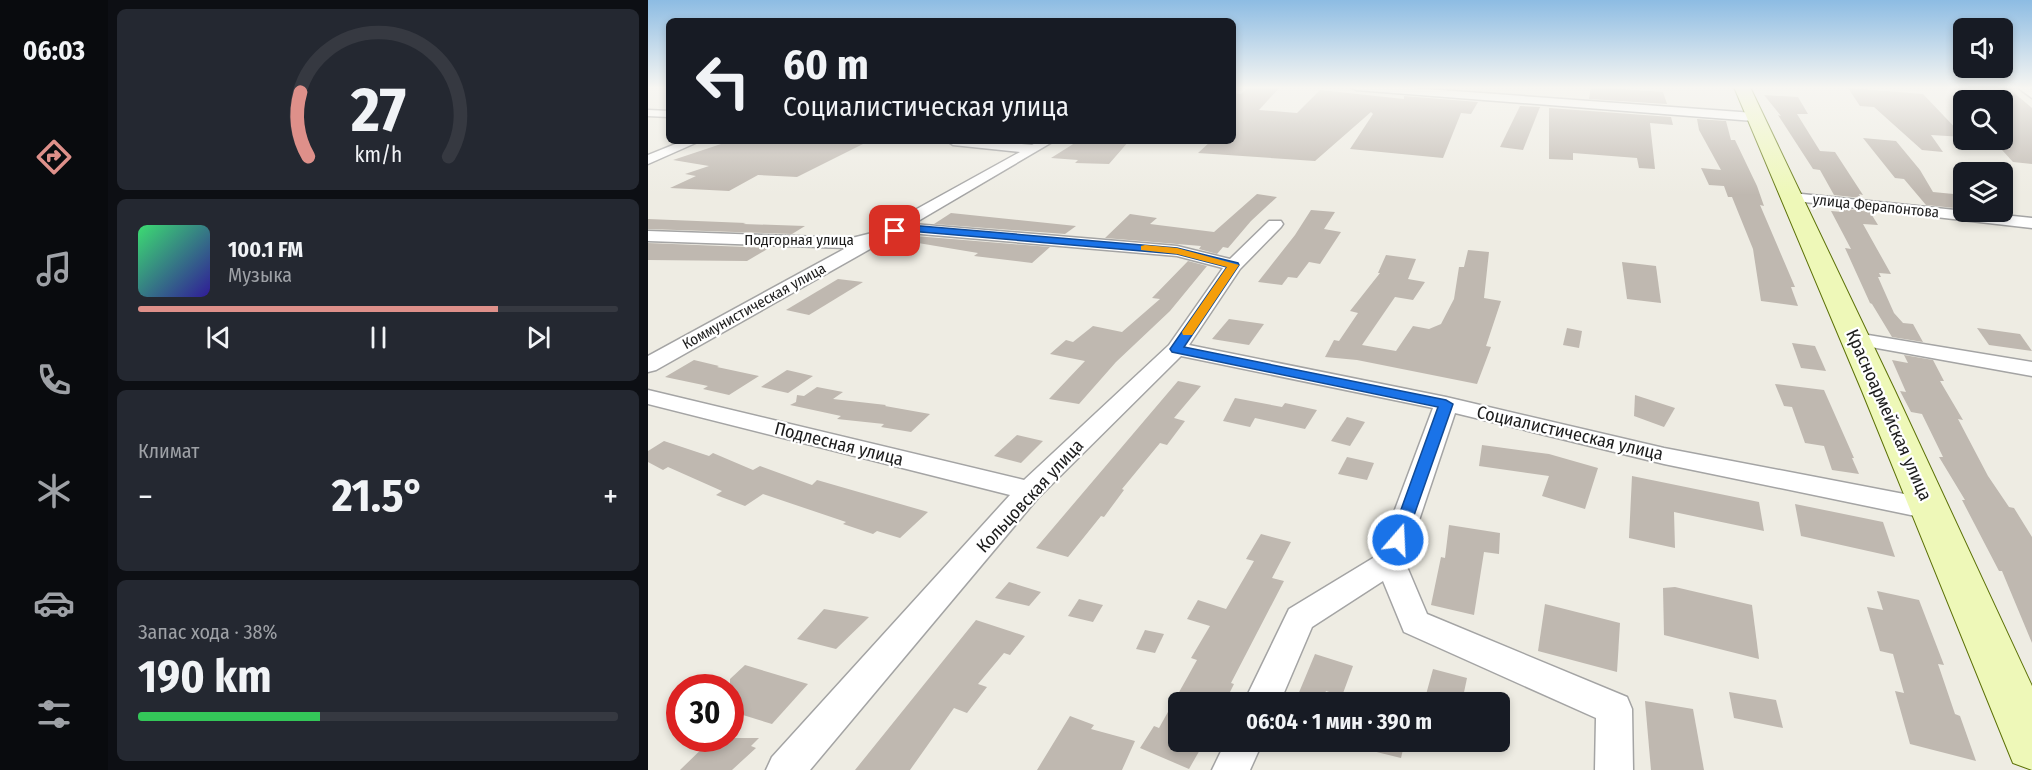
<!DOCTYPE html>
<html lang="ru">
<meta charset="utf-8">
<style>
:root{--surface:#171b24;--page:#242831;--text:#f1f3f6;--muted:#9ea1a6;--line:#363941;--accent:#de908a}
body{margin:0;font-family:"Fira Sans Condensed",sans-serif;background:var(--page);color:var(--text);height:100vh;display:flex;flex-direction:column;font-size:22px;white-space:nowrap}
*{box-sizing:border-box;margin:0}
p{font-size:20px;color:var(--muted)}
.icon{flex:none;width:33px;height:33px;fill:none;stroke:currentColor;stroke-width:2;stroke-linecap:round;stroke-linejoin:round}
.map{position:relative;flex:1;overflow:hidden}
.sheet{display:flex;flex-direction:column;gap:9px;padding:9px;background:#0d0f14;width:540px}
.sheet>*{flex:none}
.guide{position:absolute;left:18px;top:18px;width:570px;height:126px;border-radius:9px;box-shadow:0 3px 9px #0003;background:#171b24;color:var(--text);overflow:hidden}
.fabs{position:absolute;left:1305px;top:18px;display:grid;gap:12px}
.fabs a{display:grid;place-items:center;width:60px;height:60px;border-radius:9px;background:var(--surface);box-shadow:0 3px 9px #0003;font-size:30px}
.speed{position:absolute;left:18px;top:674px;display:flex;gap:12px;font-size:30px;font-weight:700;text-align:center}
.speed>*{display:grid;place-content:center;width:78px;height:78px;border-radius:50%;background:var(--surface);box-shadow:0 3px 9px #0003;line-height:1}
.speed .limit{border:9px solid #d22;background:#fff;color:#111}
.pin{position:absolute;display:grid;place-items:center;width:51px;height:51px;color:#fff;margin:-26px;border-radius:12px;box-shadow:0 3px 9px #0006}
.me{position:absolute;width:66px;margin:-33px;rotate:19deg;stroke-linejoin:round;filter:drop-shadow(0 0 4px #0008)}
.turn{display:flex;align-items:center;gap:21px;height:126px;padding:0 18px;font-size:27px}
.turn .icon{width:78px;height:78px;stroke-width:2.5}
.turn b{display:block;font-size:42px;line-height:51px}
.big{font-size:45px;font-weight:700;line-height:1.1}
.sheet .widget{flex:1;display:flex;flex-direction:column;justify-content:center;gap:9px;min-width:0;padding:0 21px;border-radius:9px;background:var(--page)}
.sheet .dial{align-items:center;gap:0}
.dial svg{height:156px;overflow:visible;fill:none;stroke:var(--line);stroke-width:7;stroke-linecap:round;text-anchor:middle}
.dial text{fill:var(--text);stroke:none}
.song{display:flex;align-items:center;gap:18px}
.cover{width:72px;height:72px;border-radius:9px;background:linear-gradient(135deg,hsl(140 70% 55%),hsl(250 70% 35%))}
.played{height:6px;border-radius:3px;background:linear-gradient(90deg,var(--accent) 75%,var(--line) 75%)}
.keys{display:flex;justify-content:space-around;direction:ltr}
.heat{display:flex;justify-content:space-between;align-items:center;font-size:33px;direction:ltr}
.charge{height:9px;border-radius:4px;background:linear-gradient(90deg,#34c759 38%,var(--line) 0)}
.trip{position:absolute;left:520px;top:692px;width:342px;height:60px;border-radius:9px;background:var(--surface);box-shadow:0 3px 9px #0003;font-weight:700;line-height:60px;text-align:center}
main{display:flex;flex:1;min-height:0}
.tab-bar{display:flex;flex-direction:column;width:108px;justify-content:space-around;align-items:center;background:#090b0e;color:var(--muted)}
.tab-bar .icon{width:42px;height:42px}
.tab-bar .current{color:var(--accent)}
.tab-bar b{font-size:27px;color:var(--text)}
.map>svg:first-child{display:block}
.building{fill:#bfb8b0}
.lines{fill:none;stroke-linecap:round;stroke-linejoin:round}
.minor-casing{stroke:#a4a4a4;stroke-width:3}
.secondary-casing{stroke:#5c7107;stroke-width:2}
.minor{fill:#fff;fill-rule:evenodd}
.secondary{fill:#eef8b8;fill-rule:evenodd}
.route{fill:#1a73e8;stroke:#114b97;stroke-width:1.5}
.slow{fill:#f59e0b}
.labels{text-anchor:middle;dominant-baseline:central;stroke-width:4.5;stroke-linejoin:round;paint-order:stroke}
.far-street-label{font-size:15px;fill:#1d1d1d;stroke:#fff}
.street-label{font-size:18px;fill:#1d1d1d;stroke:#fff}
</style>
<main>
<nav class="tab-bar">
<b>06:03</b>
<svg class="icon current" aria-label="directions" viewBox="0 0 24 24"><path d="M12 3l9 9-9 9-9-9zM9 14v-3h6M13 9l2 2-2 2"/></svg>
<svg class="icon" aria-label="music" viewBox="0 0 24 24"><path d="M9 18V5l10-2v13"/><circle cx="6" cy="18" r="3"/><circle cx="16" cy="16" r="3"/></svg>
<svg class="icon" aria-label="phone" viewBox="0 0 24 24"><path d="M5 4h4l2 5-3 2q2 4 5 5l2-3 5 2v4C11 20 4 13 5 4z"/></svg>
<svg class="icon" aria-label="climate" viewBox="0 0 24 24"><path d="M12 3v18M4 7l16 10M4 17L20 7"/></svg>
<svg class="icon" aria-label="car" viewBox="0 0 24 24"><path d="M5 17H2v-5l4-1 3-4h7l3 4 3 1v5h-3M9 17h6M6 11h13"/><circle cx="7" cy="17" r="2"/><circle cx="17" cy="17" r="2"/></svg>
<svg class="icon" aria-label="filters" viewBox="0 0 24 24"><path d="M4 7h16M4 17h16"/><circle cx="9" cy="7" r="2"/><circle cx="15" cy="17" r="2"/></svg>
</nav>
<section class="sheet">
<div class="widget dial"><svg viewBox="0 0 100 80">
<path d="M14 69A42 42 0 1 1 86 69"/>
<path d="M14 69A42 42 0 0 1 10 36" stroke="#de908a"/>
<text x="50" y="56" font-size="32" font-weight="700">27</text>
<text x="50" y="72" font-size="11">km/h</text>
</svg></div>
<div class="widget">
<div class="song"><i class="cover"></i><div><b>100.1 FM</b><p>Музыка</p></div></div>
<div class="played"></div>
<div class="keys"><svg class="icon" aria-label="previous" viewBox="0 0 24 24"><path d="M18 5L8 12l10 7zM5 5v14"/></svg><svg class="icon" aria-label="pause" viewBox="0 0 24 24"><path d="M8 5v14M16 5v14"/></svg><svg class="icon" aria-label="next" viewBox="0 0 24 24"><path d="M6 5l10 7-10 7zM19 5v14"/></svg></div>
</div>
<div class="widget"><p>Климат</p>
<div class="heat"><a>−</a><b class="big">21.5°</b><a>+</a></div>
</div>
<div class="widget"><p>Запас хода · 38%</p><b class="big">190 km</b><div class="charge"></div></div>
</section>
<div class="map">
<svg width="1384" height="770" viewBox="0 0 1384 770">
<rect width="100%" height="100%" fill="#eeece3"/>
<g class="building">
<polygon points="600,87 631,88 611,110 649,113 672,90 756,99 756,96 830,102 823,114 813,113 795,158 702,149 725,114 723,112 667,161 550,153 563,141 585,141 585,93 593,94"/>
<polygon points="943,87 1015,92 1019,104 941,99"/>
<polygon points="1354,87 1359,87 1384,108 1384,164 1365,162 1354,150"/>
<polygon points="1200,88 1275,94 1316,137 1283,135 1295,152 1274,150 1226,107 1212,106"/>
<polygon points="1116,95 1150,97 1160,114 1149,114 1172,151 1187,152 1215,195 1211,194 1213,198 1186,195 1172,170 1165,169 1130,115 1133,116"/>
<polygon points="872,106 892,107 875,150 852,147"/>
<polygon points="901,108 1023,117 1025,125 1002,123 1007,169 991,168 989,158 925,153 925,160 901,159"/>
<polygon points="1049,119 1078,121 1083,140 1087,140 1109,186 1116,206 1112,205 1147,287 1143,287 1150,306 1113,301 1105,249 1084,197 1080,197 1076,186 1061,185 1053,168 1073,170 1051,130"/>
<polygon points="1215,138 1248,141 1272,170 1285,192 1316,195 1316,209 1278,205 1256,179 1247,178"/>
<polygon points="221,141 149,177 110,175 81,191 22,188 48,176 37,174 61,166 25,160 79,142"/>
<polygon points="430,141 481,141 461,164 427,163 430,160 403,158"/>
<polygon points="609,194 629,197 603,221 580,248 575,247 569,254 551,249 553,246 457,238 482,214 509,218 502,224 566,232"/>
<polygon points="1193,208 1222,212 1230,225 1215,224 1243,274 1231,273 1233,277 1230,277 1246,313 1255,323 1265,324 1275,342 1244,337 1224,304 1222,303 1197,248 1203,249 1183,211 1195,212"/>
<polygon points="663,210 687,212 676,229 693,232 672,264 661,262 649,278 640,277 634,285 610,282 647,235"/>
<polygon points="303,213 428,226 417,234 286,224"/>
<polygon points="0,219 98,223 95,224 157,226 144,234 0,229"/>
<polygon points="267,236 402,247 384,263 326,256 330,253 258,241"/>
<polygon points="0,243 121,248 99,261 0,260"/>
<polygon points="820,250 841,252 836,298 853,301 838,346 843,347 829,384 709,360 677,357 686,340 691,341 710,313 702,311 732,273 730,273 738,255 768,259 760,279 777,282 765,300 747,297 714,345 748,351 765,326 781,329 793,324 806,299 811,267 816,267"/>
<polygon points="540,261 559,266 522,311 468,362 431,404 401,399 437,361 402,354 418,340 425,342 445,326 474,332 512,299 504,298"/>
<polygon points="974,262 1008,266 1013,303 979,299"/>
<polygon points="190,279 215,282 161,315 138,310"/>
<polygon points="581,319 616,324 601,345 564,339"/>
<polygon points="919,328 934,331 931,348 915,345"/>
<polygon points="1329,328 1372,334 1384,351 1341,345"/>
<polygon points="1144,343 1167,346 1178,371 1153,368"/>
<polygon points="1256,355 1285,360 1296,381 1292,381 1315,420 1310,419 1340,476 1361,507 1366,508 1384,537 1384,643 1354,571 1351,571 1314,500 1317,500 1291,457 1295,457 1274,414 1263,412 1252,391 1258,392 1244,360 1260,363"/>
<polygon points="46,360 71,366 69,367 111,376 81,395 55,389 60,386 17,377"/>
<polygon points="139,370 165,376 140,393 113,387"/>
<polygon points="530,381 553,386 526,418 537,421 519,445 512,443 474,489 476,490 456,517 453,516 420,557 388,548"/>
<polygon points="1127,384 1176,390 1206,458 1204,458 1211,474 1184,470 1176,446 1157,443 1144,407 1136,406"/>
<polygon points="169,387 195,392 185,399 238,405 237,406 282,414 263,432 233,427 236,424 189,419 193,416 142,405 148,402 149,395 156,396"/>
<polygon points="987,395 1027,408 1016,427 986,416"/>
<polygon points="587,398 634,407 637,403 669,410 657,429 607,418 602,427 575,421"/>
<polygon points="699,417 717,422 702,446 683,441"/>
<polygon points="369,435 395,441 373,463 346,456"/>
<polygon points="16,441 61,456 65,453 105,470 112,466 164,485 169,480 280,512 252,538 229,531 225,534 195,524 198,522 115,494 97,506 68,495 74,491 20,467 15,470 0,462 0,451"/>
<polygon points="834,445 901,454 950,468 937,509 894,496 901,476 831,466"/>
<polygon points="699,457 726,463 719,480 690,474"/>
<polygon points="984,476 1111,502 1116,531 1026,512 1027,548 981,538"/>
<polygon points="1147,504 1235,522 1247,557 1153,536"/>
<polygon points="801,525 852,533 851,554 836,552 826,615 783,605 793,557 797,558"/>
<polygon points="613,534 643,542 624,578 636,581 583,683 586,684 577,702 531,702 531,741 557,741 541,769 492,748 506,726 511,728 549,660 543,658 562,626 539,619 550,600 578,609 606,561 598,559"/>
<polygon points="361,582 393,592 381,606 347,598"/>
<polygon points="1027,587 1104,605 1111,659 1016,635 1015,588"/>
<polygon points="1229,591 1271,600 1296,665 1290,664 1307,714 1312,716 1328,761 1262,744 1247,691 1256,693 1245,654 1232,651 1219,607 1235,610"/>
<polygon points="431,599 455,605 445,622 420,616"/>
<polygon points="897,604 972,623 969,672 890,651"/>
<polygon points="176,609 221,617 188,649 149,639"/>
<polygon points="328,620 377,636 362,655 356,653 330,684 339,687 319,713 306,708 262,770 207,770"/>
<polygon points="497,630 516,634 507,653 488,649"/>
<polygon points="667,654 705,666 694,696 678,691 673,702 647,702"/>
<polygon points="97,665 160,684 124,724 82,711 82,679"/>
<polygon points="785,669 819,678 814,702 776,702"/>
<polygon points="1081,692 1128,700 1135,728 1086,718"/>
<polygon points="997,701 1045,709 1056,770 1003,770"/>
<polygon points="422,716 446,725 443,729 487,741 474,770 389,770"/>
<polygon points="65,738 111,738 103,746 108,748 84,770 32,770"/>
<polygon points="709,741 757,741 753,758 708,747"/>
</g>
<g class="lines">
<g class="minor-casing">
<g id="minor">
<polygon points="703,87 751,87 1106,113 1112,117 1106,121 708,90"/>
<polygon points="1369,87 1381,87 1384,90 1384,98"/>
<polygon points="0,110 21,111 21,117 0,116"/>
<polygon points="35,141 52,141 0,164 0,155"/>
<polygon points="299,141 344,141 384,145 391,141 406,141 265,224 529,246 582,259 621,221 633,221 635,224 633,227 592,269 541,345 798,397 1016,448 1282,499 1292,502 1296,509 1292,516 1282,519 1016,464 807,413 757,562 779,614 979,697 984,709 985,770 947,770 948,718 756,632 735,581 664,627 632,702 596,702 641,609 730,555 785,408 533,356 390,498 162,770 118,770 124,757 362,495 0,404 0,390 376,480 521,345 575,268 529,256 261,233 223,243 222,249 8,370 0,372 0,356 198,248 0,241 0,231 204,238 236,230 238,226 372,152 305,145"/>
<polygon points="1144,193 1384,218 1384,228 1139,200 1137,197 1139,194"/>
<polygon points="1208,333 1384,362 1384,376 1201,343 1198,339 1201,335"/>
<polygon points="578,741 615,741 602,770 564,770"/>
</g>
</g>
<g class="secondary-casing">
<polygon id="secondary" points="1086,87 1102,87 1247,391 1384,686 1384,770 1365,763 1214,391"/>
</g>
<use href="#minor" class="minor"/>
<use href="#secondary" class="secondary"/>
</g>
<linearGradient id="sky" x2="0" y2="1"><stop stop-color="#8dbce3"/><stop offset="0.45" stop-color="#f7f6f2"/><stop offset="1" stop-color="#f7f6f2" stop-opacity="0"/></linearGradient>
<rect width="1384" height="195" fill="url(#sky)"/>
<polygon class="route" points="261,225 529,248 590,263 591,265 536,347 798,400 805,404 756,544 750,546 744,544 742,540 790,407 524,352 522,349 579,267 529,254 261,231 247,234 242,231"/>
<polygon class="slow" points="497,245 529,248 591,265 544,335 535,335 534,332 579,267 529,254 493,250 493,246"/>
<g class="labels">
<g class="far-street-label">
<text transform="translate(1228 206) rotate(6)">улица Ферапонтова</text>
<text x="151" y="240">Подгорная улица</text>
<text transform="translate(106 306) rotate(-29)">Коммунистическая улица</text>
</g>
<g class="street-label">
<text transform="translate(1241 415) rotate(66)">Красноармейская улица</text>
<text transform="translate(922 433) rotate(13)">Социалистическая улица</text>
<text transform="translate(191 444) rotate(14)">Подлесная улица</text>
<text transform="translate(382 496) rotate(-47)">Кольцовская улица</text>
</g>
</g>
</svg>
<div class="fabs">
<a><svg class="icon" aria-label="sound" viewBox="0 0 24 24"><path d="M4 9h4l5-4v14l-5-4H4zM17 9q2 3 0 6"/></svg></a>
<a><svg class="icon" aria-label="search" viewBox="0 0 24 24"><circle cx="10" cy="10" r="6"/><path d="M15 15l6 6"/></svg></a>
<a><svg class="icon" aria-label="layers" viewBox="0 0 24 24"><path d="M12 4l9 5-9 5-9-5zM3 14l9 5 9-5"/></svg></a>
</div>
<div class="speed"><div class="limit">30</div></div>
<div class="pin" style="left:247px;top:231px;background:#d93025"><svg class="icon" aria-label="arrive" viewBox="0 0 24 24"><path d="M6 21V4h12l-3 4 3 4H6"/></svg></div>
<svg class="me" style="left:750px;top:540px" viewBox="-20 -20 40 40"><circle r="17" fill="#1a73e8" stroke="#fff" stroke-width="3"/><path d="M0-11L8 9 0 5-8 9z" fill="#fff"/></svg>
<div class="trip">06:04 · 1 мин · 390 m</div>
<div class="guide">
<div class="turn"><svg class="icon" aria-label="left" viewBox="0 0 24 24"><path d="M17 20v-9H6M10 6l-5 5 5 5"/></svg><div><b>60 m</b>Социалистическая улица</div></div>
</div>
</div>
</main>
